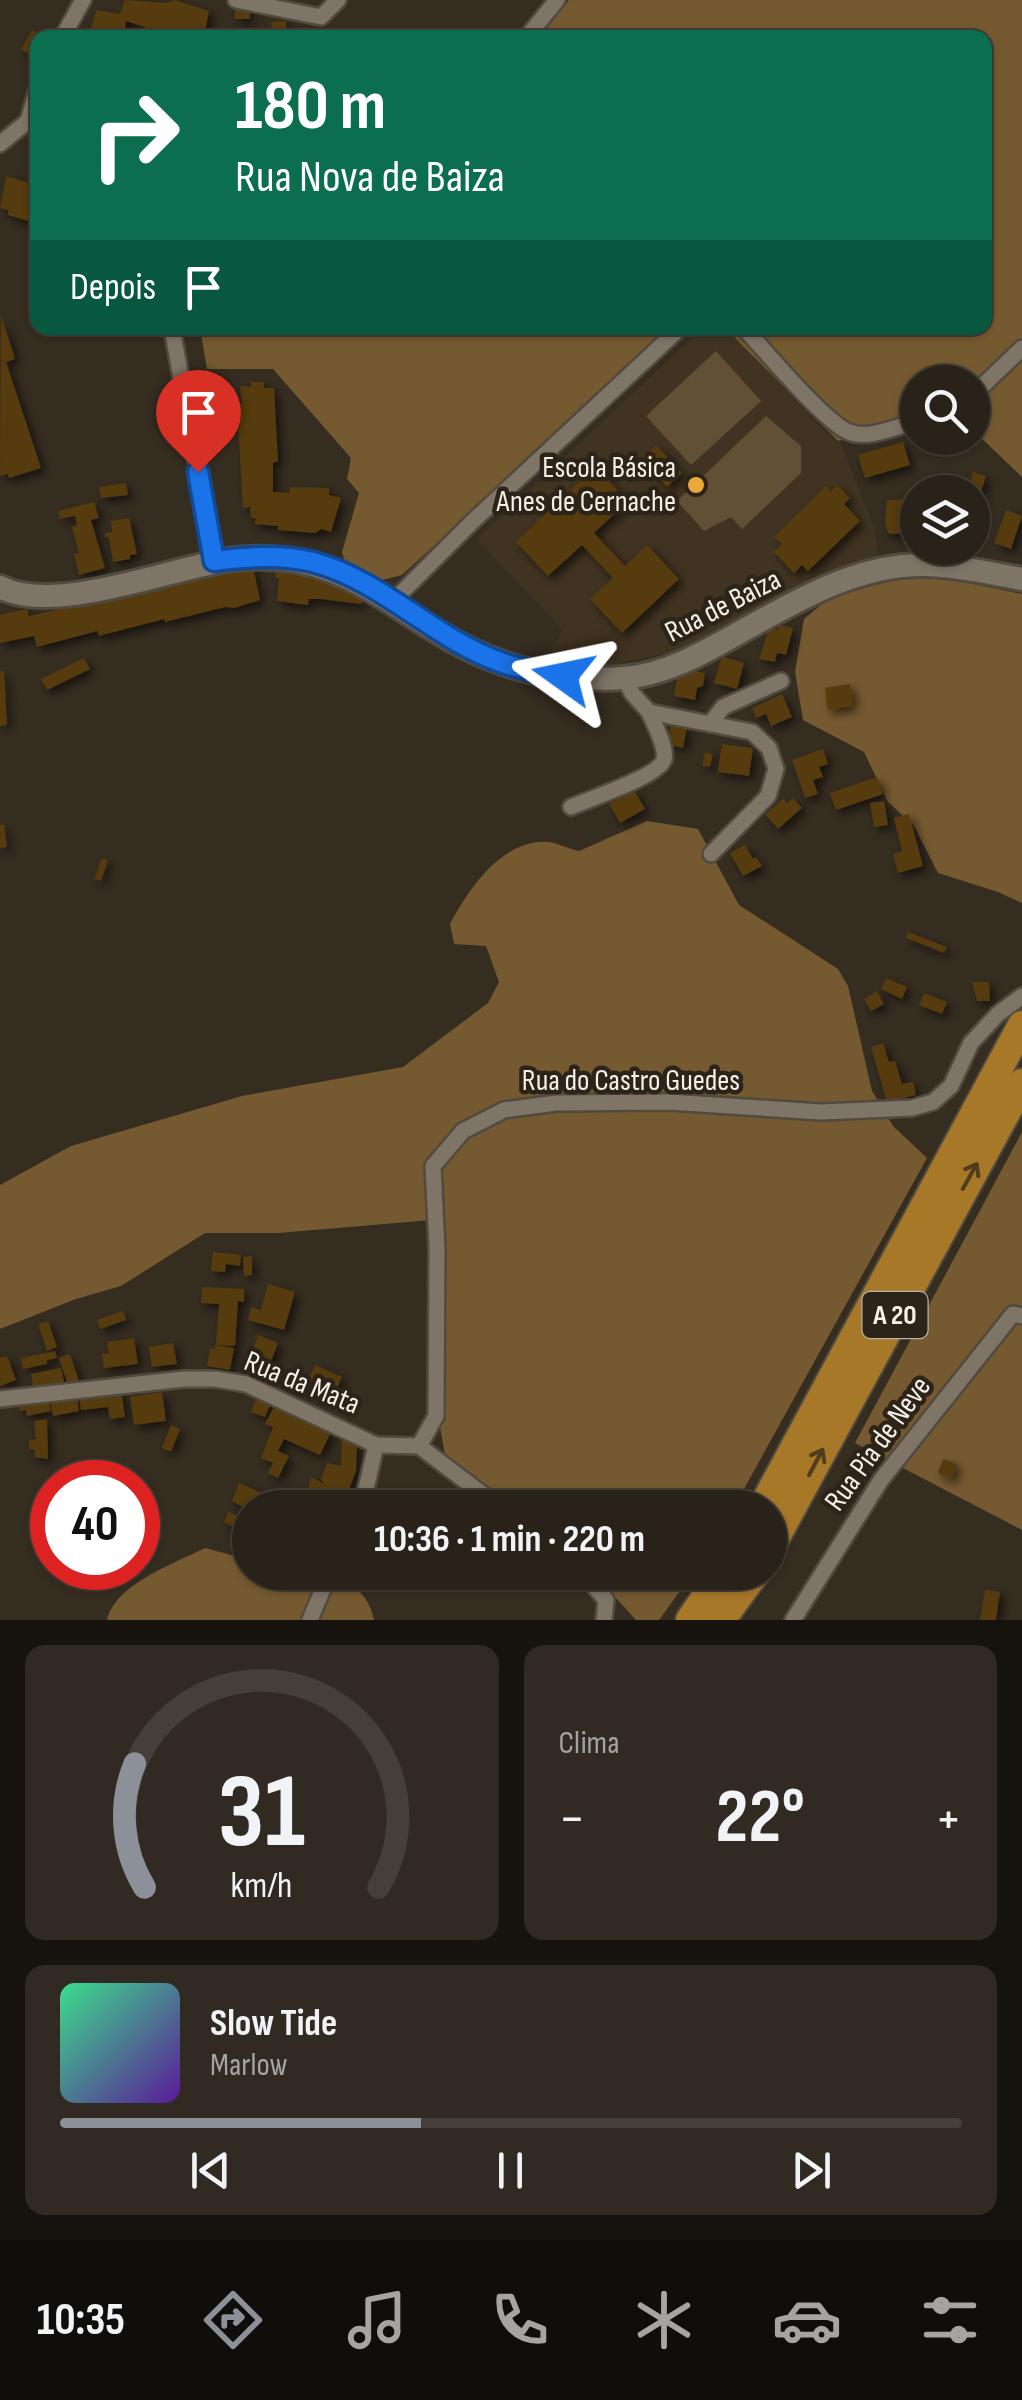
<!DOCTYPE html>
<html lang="pt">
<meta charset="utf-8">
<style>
:root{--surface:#282219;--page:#302a22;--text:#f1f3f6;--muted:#a5a4a2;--line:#443f38;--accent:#8c9099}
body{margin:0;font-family:"Sofia Sans Condensed",sans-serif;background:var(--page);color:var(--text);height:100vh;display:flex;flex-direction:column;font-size:38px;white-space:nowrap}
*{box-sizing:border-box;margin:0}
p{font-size:32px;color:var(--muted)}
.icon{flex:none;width:55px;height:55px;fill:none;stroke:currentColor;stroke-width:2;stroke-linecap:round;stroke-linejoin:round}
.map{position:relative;height:1620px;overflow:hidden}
.sheet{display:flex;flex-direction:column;gap:25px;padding:25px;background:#16130e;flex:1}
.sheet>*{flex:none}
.hud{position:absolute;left:30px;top:30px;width:962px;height:305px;border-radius:20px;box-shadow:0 2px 8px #0004,0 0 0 2px var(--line);background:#0b6e4f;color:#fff;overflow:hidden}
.tools{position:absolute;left:900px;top:365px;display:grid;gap:20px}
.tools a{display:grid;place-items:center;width:90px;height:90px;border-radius:50%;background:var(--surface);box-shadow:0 2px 8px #0004,0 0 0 2px var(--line);font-size:50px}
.speed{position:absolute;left:30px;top:1460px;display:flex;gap:20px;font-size:50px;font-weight:700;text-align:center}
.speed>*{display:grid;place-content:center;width:130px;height:130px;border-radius:50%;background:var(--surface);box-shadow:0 2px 8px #0004,0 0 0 2px var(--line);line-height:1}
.speed .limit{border:15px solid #d22;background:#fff;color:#111}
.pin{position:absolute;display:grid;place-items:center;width:85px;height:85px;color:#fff;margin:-102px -42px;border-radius:50% 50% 50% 0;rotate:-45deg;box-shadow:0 0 10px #0007}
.pin .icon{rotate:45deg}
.me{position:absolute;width:110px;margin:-55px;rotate:282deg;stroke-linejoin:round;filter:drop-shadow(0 0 8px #0008)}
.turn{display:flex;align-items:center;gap:35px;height:210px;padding:0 40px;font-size:45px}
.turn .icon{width:130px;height:130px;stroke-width:2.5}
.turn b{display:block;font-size:70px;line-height:85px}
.then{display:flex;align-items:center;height:95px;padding:0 40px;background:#0003;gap:20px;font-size:38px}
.big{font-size:75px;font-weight:700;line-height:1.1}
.sheet .card{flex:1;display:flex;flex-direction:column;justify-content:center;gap:15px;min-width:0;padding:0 35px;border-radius:20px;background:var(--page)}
.sheet .dial{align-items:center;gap:0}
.dial svg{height:260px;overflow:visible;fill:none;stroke:var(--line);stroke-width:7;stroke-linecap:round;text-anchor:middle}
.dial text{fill:var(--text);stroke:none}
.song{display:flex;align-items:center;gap:30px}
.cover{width:120px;height:120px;border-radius:15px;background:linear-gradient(135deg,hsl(150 70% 55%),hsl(270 70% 35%))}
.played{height:10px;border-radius:5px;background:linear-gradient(90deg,var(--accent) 40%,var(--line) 40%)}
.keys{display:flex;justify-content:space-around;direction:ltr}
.heat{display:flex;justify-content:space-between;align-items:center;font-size:55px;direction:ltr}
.sheet .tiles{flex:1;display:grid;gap:25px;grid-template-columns:1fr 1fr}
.card:last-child{grid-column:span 2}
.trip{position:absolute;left:232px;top:1490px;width:555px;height:100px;border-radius:50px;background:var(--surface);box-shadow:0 2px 8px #0004,0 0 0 2px var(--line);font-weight:700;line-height:100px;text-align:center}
.tab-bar{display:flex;height:160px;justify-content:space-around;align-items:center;background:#100e0a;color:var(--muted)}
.tab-bar .icon{width:70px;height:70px}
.tab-bar .current{color:var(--accent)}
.tab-bar b{font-size:45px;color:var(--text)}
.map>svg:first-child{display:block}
.built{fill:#403321}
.green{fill:#625036}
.forest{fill:#755930}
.building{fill:#553b0f;filter:url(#shadow)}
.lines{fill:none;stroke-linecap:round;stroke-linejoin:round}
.street-casing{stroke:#514a3f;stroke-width:20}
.secondary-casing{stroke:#514a3f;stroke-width:28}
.highway-casing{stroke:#514a3f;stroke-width:32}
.street{stroke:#7f7567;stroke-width:15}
.secondary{stroke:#7f7567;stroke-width:22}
.highway{stroke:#a87829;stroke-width:28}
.oneway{stroke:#513d1d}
.route-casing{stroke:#114b97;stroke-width:25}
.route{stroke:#1a73e8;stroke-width:18}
.poi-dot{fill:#eca93a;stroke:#2c2418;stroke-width:4}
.labels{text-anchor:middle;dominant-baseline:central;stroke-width:9;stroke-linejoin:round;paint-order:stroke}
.shield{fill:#2c2418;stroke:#b9b3aa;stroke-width:2.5}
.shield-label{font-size:28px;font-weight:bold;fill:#f5f0e8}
.poi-label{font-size:30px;fill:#f5f0e8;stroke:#2c2418;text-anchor:end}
.street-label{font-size:30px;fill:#f5f0e8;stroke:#2c2418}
</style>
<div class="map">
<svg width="1022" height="1620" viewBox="0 0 1022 1620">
<defs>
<filter id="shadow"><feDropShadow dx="4.5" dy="4.5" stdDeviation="5" flood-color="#0009"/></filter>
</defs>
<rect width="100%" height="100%" fill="#362d21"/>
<polygon class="built" points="703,328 727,328 823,430 841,444 873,526 879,558 803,583 718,632 676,651 611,665 567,665 550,650 563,630 477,539"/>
<g class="green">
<polygon points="716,351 761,401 691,465 646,416"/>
<polygon points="766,416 801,446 801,473 742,529 731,517 704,531 677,501"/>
</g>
<g class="forest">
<polygon points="569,0 1022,0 1022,477 973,430 972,382 918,382 917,423 838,441 725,328 985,328 985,38 537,38"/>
<polygon points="200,328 673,328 402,575 382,580 344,559 342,552 359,493 347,479 351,458 273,369 207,369"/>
<polygon points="889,576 949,579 1022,594 1022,903 998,892 938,873 914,826 888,802 864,752 803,720 795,672 804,619 830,597"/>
<path d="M647,821L698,829L739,905L838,969L848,986L872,1091L893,1126L927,1158L734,1507H516L445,1455L440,1427L443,1237L432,1220L278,1233H205L121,1286L76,1299L0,1329V1185L71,1146L242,1096L403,1067L488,1003L499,982L486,946L454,944L450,924C469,889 502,839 548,842C558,843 569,849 579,851Z"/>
<polygon points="1022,1132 1022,1530 855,1443"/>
<path d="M205,1548L250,1560V1572C296,1573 363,1563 374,1620H107C116,1583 174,1564 205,1548Z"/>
<polygon points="593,1573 693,1573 659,1620 636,1620"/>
</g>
<g class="building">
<polygon points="125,0 166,3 175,0 209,11 204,36 177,38 126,21 124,38 87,38 97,10 120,14"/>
<polygon points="249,7 250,19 235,19 235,8"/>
<polygon points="286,21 287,35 272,36 271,22"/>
<polygon points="327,28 328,38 313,38 312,29"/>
<polygon points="32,30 44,38 38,38 35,58 21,49"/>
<polygon points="6,176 38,186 38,224 8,215 8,210 0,208"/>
<polygon points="1,315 15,359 6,362 41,468 9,478 8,474 0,476"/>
<polygon points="251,382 264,382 264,388 274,388 278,461 273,463 273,492 289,493 290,487 329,488 329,495 341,498 331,532 321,529 315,533 278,530 278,526 254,524 256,518 251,518 250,507 243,508 237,405 242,404 240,386 251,387"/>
<polygon points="903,442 910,465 865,478 858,455"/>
<polygon points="656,445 682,473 667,487 641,459"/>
<polygon points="595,467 628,501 594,533 625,566 647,545 679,579 622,633 590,599 613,578 582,545 548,576 516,542"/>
<polygon points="973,472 986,476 980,496 967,492"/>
<polygon points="126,483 128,495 101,498 99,487"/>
<polygon points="837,485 850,498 844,504 860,521 808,571 802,565 794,573 774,552 782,544 774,537 826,486 831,491"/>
<polygon points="911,499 913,533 889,534 885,524 887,500"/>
<polygon points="94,502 99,518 91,520 105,568 79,575 74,554 79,553 72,527 77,525 75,516 60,519 58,511"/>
<polygon points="1006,510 1022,516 1011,549 994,543"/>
<polygon points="129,518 137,554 130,555 130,559 113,562 109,537 105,537 105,533 112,532 111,521"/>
<polygon points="277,565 351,587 355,596 363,597 362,604 320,599 309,599 308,605 277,601 279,578 275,578"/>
<polygon points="253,567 260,600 234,608 225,607 165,622 164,619 99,636 97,631 37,647 34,636 0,643 0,615 27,609 29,616"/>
<polygon points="779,625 793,628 786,655 777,653 775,662 759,659 769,628 778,630"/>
<polygon points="722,656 744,663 737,689 714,683"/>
<polygon points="84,658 90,669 47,690 41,679"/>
<polygon points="689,670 705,673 703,686 697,688 695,700 674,696 678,673 688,675"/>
<polygon points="0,671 4,671 7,725 0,726"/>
<polygon points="850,684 853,706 828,710 825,688"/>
<polygon points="782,694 792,717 771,726 766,714 756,718 752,708"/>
<polygon points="672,723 687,727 683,748 667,744"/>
<polygon points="722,744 753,748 749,776 718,772"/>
<polygon points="823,749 828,764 819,767 823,777 813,780 818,794 805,798 792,760"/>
<polygon points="705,752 713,754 710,767 702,766"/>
<polygon points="877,777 883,794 836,810 830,793"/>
<polygon points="634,790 645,809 620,823 609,804"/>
<polygon points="793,798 802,808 778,829 765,814 783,799 787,803"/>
<polygon points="884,801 888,825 874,827 870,803"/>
<polygon points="909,814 923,866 898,873 893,854 902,851 894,818"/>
<polygon points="4,824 7,847 0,848 0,825"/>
<polygon points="745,845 753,859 756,857 762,866 743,876 730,853"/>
<polygon points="102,858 108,860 101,881 94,879"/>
<polygon points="908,932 947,947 944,953 906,938"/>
<polygon points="886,978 907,987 902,999 881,989"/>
<polygon points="972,982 989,982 990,1001 977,1001"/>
<polygon points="877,991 884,1004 871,1011 864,999"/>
<polygon points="924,993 947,1002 942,1014 919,1005"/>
<polygon points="883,1043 889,1062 895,1061 902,1084 913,1082 916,1095 887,1102 871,1047"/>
<polygon points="213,1252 241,1255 240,1266 226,1264 225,1272 211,1271"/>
<polygon points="252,1256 252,1275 244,1276 243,1257"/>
<polygon points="268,1284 295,1292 284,1330 248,1320 251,1307 261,1310"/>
<polygon points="202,1287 244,1289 244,1302 238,1301 235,1346 216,1345 219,1304 201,1303"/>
<polygon points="123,1311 126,1320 100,1329 97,1320"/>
<polygon points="48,1321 57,1347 47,1351 38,1324"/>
<polygon points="258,1335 278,1343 266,1375 246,1368"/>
<polygon points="134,1338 138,1364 104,1368 102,1354 109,1353 107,1342"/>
<polygon points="173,1343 177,1364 152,1367 149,1347"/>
<polygon points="215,1345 234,1348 230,1370 207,1366 210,1348 215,1349"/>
<polygon points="55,1351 57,1358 47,1360 47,1364 23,1369 21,1358"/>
<polygon points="70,1354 80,1384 69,1388 59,1358"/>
<polygon points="7,1356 16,1380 0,1386 0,1358"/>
<polygon points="315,1365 342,1377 333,1397 306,1385"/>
<polygon points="61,1368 65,1386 34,1392 31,1374"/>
<polygon points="121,1390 125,1417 110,1419 108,1407 81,1410 79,1396"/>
<polygon points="162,1392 166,1421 134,1425 130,1397"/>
<polygon points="77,1396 79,1411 53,1416 50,1401"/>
<polygon points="48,1397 51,1411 27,1416 26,1410 19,1411 18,1403"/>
<polygon points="257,1397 271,1403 265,1417 251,1412"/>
<polygon points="275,1405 332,1430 320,1455 284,1439 278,1451 289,1456 278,1478 268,1473 273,1463 261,1458 273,1427 265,1424"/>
<polygon points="47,1419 48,1459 34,1457 35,1450 29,1449 29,1440 36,1439 34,1421"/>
<polygon points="171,1425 180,1429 171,1452 162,1448"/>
<polygon points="342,1436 357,1442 356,1471 342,1508 290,1508 295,1492 306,1496 311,1477 324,1484 321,1479 327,1463 341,1466"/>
<polygon points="943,1459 957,1464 952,1479 938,1473"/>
<polygon points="239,1483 260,1492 250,1511 232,1501"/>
<polygon points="229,1512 248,1521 243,1532 224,1522"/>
<polygon points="985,1590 1000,1592 996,1620 980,1620"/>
</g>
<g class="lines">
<g class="street-casing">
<g id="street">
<polyline points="236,0 321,17 338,0"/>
<polyline points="62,38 83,0"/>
<polyline points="526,38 557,0"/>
<polyline points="28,121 38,87"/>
<polyline points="0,144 28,121 38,121"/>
<polyline points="172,328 214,561"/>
<path d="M744,328C765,350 825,423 849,432C868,440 898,426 918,421"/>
<polyline points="972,396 1022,348"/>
<polyline points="392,602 472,522 680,328"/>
<polyline points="624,678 632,693 649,712 752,732 769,748 776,769 768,796 711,854"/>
<polyline points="710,724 723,707 781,681"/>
<path d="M571,807C589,799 660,776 664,759C667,747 654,724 649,712"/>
<polyline points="0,1399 184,1379 215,1379 246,1384 376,1445 419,1446 501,1508"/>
<polyline points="419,1446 436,1416 437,1248 433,1166 463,1131 504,1110 556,1103 669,1102 821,1112 912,1108 933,1102 951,1086 971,1043 998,1014 1022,996"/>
<polyline points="358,1508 366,1489 376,1445"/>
<polyline points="582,1572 606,1600 604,1620"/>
<polyline points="310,1620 330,1572"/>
<polyline points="793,1620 881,1480 1013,1314 1022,1316"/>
</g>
</g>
<g class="secondary-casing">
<path id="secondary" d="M0,587C56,616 172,567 234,559C357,546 400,628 503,663C539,676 585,681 623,678C666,675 705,652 742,631C798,600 858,564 925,565C958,566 990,573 1022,579"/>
</g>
<g class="highway-casing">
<g id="highway">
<polyline points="762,1508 1022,1025"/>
<polyline points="770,1548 1022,1083"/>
<polyline points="690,1620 723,1572"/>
<polyline points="721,1620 756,1572"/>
</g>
</g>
<use href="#street" class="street"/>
<use href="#secondary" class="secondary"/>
<use href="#highway" class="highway"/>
</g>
<defs><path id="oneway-shaft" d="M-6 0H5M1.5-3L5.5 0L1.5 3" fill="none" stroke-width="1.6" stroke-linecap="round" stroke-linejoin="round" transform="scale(2.5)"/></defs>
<g class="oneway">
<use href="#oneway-shaft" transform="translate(970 1176) rotate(-61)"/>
<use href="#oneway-shaft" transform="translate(816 1462) rotate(-62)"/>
</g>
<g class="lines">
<g class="route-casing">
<path id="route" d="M198,472L214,561C247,557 280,554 313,562C382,580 435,640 503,663C522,670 543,672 563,676"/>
</g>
<use href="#route" class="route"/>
</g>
<circle class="poi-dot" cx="696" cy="485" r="10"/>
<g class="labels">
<rect class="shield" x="862.5" y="1292" width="65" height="46" rx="8"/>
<g class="shield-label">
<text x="895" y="1315">A 20</text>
</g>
<g class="poi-label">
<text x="676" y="468">Escola Básica<tspan x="676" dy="34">Anes de Cernache</tspan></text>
</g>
<g class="street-label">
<text transform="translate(723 606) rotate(-27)">Rua de Baiza</text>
<text x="631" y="1081">Rua do Castro Guedes</text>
<text transform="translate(302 1383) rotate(22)">Rua da Mata</text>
<text transform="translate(878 1444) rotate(-54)">Rua Pia de Neve</text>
</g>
</g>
</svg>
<div class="tools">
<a><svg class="icon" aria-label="search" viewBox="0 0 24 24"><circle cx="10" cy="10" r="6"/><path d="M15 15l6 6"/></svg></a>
<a><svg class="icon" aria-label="layers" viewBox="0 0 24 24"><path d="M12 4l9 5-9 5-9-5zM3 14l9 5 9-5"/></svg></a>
</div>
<div class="speed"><div class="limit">40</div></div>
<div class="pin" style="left:198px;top:472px;background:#d93025"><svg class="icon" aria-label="arrive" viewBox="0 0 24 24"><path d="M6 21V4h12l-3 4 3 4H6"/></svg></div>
<svg class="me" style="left:563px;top:676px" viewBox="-20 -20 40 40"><path d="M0-17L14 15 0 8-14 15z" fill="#1a73e8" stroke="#fff" stroke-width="4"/></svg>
<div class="trip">10:36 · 1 min · 220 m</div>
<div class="hud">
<div class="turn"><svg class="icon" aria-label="right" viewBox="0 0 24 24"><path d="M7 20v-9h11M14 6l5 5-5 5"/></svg><div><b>180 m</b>Rua Nova de Baiza</div></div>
<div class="then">Depois<svg class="icon" aria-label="arrive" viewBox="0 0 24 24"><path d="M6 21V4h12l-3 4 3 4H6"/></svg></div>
</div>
</div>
<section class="sheet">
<div class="tiles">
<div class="card dial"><svg viewBox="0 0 100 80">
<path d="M14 69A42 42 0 1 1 86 69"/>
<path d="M14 69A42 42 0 0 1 11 31" stroke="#8c9099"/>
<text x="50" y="56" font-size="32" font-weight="700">31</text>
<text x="50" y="72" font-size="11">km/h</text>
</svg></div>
<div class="card"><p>Clima</p>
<div class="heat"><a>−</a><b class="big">22°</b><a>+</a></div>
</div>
<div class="card">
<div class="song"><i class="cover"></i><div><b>Slow Tide</b><p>Marlow</p></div></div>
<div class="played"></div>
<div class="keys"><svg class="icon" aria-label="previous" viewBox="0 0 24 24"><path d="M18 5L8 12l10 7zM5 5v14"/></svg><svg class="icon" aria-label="pause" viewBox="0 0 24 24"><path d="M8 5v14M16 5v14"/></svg><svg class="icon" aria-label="next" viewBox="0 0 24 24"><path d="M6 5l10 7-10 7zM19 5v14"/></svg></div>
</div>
</div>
</section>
<nav class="tab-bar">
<b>10:35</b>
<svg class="icon current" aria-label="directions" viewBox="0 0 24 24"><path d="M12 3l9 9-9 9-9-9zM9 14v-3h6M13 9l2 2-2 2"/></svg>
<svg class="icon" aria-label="music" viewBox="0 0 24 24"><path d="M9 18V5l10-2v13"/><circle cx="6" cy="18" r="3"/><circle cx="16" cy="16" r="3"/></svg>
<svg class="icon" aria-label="phone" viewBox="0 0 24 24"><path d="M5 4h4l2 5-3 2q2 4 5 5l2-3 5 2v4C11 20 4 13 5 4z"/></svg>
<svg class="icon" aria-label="climate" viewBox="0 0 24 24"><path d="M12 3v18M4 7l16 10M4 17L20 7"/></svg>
<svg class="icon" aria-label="car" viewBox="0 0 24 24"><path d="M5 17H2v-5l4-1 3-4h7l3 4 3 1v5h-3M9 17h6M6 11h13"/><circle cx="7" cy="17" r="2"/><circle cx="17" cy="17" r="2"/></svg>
<svg class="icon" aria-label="filters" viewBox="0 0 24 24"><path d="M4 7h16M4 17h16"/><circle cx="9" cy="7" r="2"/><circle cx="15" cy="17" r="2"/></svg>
</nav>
